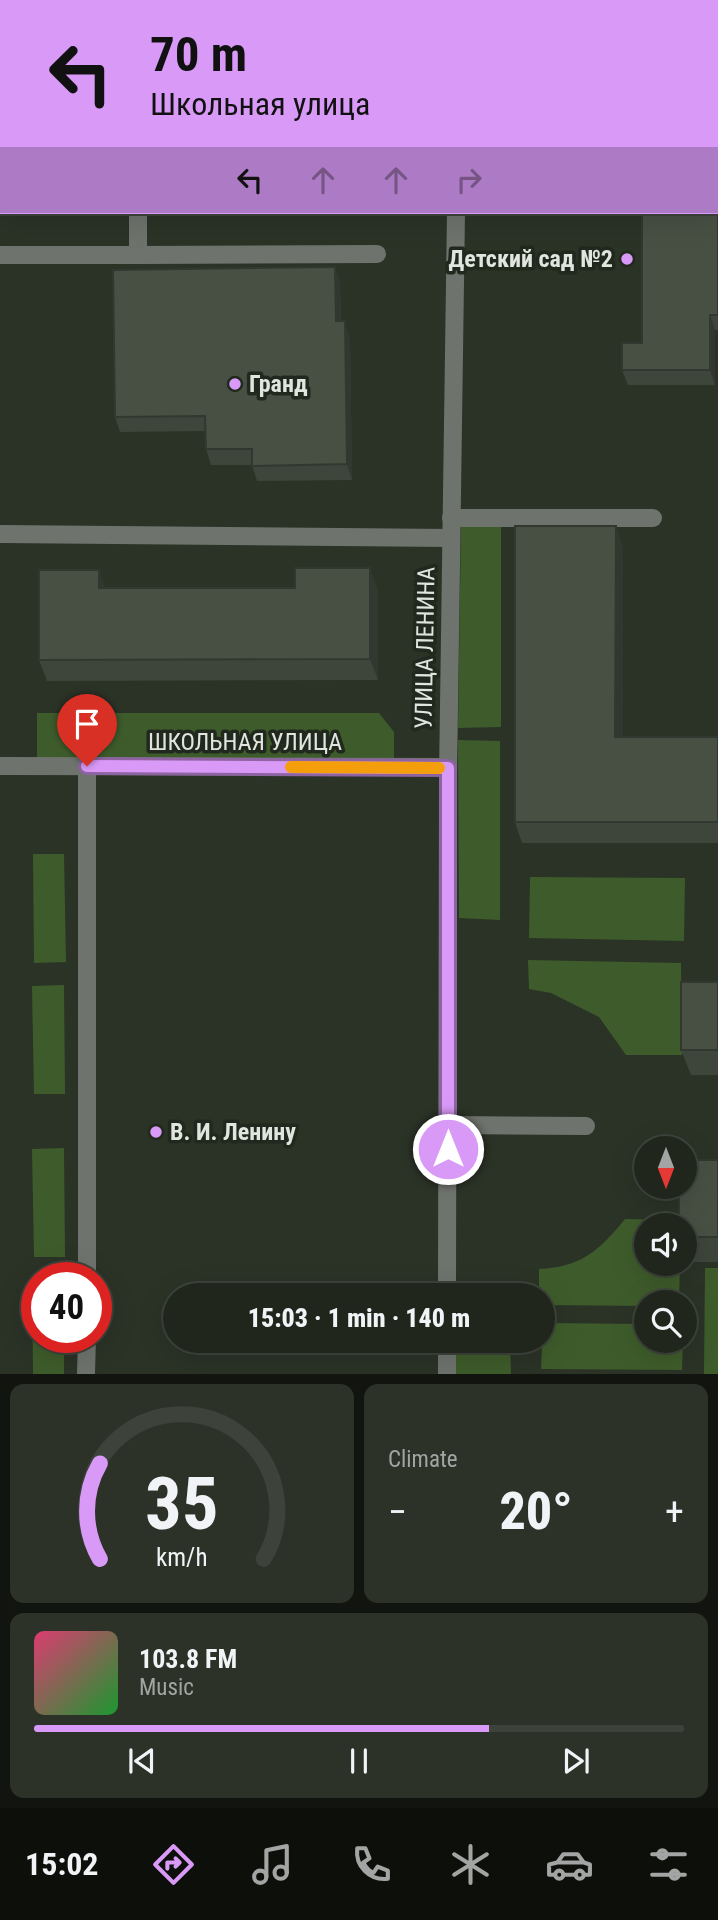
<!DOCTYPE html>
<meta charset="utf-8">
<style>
:root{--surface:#20261c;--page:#2d3229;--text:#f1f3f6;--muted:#a2a5a3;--line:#3d433b;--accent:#d99af7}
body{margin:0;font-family:"Roboto Condensed",sans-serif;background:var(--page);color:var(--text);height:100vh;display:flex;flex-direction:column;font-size:26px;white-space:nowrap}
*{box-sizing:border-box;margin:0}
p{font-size:23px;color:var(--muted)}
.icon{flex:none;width:38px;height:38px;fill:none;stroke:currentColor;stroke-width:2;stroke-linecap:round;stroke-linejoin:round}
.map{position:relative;height:1374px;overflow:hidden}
.side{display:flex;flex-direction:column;gap:10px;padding:10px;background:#12150f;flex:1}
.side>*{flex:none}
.banner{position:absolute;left:0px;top:0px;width:719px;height:214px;box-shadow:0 7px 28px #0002,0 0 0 2px var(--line);background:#d99af7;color:#111;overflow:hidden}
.needle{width:46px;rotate:180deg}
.tools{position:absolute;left:634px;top:1136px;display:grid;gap:14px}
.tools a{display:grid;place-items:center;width:63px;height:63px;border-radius:50%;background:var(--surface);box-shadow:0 7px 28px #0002,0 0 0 2px var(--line);font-size:35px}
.speed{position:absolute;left:21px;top:1262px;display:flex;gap:14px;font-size:35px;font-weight:700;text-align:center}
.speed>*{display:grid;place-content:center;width:91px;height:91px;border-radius:50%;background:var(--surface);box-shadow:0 7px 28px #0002,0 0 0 2px var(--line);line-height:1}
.speed .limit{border:10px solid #d22;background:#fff;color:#111}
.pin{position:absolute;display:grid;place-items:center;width:60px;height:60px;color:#fff;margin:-72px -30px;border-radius:50% 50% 50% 0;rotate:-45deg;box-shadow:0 0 7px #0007}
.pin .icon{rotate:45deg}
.me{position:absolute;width:77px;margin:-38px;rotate:0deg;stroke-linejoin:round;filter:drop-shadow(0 0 5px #0008)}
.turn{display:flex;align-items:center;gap:24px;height:147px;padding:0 35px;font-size:32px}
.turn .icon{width:91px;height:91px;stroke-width:2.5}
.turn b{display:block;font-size:49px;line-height:60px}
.lanes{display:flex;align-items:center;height:66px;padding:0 35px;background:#0003;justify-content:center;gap:35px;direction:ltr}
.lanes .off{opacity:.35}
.big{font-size:52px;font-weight:800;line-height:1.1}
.side .tile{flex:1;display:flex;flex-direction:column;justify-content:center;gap:10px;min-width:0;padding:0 24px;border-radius:14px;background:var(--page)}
.side .dial{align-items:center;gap:0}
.dial svg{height:182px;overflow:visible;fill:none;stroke:var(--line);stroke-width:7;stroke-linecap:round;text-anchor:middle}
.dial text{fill:var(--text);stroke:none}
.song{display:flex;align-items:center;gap:21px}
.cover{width:84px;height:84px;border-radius:10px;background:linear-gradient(135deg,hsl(340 70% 55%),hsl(130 70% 35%))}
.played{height:7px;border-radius:4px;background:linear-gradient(90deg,var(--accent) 70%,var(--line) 70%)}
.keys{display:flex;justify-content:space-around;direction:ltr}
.heat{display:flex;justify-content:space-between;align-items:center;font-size:38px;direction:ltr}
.side .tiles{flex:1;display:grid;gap:10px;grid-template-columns:1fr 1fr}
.tile:last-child{grid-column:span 2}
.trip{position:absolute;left:163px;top:1283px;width:392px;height:70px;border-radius:35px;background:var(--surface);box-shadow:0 7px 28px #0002,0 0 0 2px var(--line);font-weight:800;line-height:70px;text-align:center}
.menu{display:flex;height:112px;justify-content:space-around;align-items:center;background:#0d0f0b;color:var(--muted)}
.menu .icon{width:49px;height:49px}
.menu .current{color:var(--accent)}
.menu b{font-size:32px;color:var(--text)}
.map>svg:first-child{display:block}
.green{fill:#3e5c2b}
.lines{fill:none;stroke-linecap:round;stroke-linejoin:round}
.minor{stroke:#6f736d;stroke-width:18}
.wall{fill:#3e453a}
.shaded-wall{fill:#323830}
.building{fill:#485044;stroke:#323830;stroke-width:2}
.route-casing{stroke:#8d64a1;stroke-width:18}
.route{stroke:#d99af7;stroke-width:12}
.slow{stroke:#f59e0b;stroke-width:12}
.poi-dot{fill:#d99af7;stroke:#21281d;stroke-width:2.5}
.labels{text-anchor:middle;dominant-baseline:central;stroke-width:7;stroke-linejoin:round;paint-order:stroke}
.poi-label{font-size:24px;font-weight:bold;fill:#e0e5de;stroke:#21281d;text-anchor:start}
.street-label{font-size:24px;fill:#e0e5de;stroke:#21281d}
</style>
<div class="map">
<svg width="718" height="1374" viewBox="0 0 718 1374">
<rect width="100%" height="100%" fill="#2b3226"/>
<g class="green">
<polygon points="501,526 501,727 458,728 461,527"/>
<polygon points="37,713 379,713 394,732 394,759 37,758"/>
<polygon points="458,740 500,741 500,920 459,918"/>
<polygon points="33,854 64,854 66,962 34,963"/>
<polygon points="530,877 685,878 684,941 529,938"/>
<polygon points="528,960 681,963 682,1055 626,1055 599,1017 551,993 529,989"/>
<polygon points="64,985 65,1094 34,1094 32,986"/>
<polygon points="64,1148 65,1257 34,1257 32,1149"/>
<path d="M625,1219L680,1220V1225H646V1264H680L679,1302H646V1306L543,1305L542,1295H539V1269C581,1267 599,1251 625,1219Z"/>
<polygon points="705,1268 718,1268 718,1374 704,1374"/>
<polygon points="32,1280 37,1280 37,1337 64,1337 64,1374 33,1374"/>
<polygon points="543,1323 646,1324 646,1340 683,1341 682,1370 541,1369"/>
<polygon points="510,1344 511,1374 456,1374 456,1345"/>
</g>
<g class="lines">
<g class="minor">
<polyline points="458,0 458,2"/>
<polyline points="0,42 2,42"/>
<polyline points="138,212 138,255 377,254"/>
<polyline points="0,255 138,255"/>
<polyline points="451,518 653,518"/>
<polyline points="0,534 451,538"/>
<polyline points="0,766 448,767"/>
<polyline points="448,1125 586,1126"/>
<polyline points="87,1278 87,766"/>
<polyline points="447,1295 448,776 456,212"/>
<polyline points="86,1374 87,1337"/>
<polyline points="447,1374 447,1340"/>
</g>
</g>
<g class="wall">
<rect x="0" y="102" width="2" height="93"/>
<polygon points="718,148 718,330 715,330 715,385 628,385 622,370 642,343 718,212"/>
<polygon points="340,282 341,321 350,337 352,480 257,481 252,465 211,465 206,449 205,431 120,432 115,417"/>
<polygon points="623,547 623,737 718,737 718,843 522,843 515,822"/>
<polygon points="105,588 378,590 378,680 47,681 39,660"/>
<polygon points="718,982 718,1075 691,1075 681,1050"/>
<polygon points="718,1160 718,1262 689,1262 684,1250 684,1225"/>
</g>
<g class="shaded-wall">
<polygon points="335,267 340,282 341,337 336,321"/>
<polygon points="710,315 715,330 715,385 710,370"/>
<polygon points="345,321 350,337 352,480 347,464"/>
<polygon points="616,526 623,547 623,758 615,737"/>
<polygon points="370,568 378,590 378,680 370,659"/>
<polygon points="99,570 106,591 99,588"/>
</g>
<g class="building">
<rect x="0" y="102" width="2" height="78"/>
<polygon points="718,165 718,315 710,315 710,370 622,370 622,343 642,343 642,212 718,212"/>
<polygon points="335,267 336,321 345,321 347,464 252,466 252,449 206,449 205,416 115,417 113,270"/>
<polygon points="515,526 616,526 615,737 718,737 718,822 515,822"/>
<polygon points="295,568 370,568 370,659 39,660 39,570 99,570 99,588 295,588"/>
<rect x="681" y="982" width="37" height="68"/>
<polygon points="684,1160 718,1160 718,1237 684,1237 684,1225 679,1225 679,1186 684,1186"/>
</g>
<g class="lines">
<g class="route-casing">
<polyline id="route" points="87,766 448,768 448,1149"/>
</g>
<use href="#route" class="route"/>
<polyline class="slow" points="291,767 439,768"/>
</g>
<g class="poi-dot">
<circle cx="627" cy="259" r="7"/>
<circle cx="235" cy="384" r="7"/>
<circle cx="156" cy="1132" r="7"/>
</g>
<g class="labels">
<g class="poi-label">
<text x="613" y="259" text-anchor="end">Детский сад №2</text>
<text x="249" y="384">Гранд</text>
<text x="170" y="1132">В. И. Ленину</text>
</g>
<g class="street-label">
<text transform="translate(425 648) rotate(-89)">УЛИЦА ЛЕНИНА</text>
<text x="245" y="742">ШКОЛЬНАЯ УЛИЦА</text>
</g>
</g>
</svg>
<div class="tools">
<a><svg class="needle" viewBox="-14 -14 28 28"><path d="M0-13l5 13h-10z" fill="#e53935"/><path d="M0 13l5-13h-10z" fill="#a2a5a3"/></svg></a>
<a><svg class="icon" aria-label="sound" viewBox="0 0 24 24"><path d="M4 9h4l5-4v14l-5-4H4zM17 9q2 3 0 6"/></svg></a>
<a><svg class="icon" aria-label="search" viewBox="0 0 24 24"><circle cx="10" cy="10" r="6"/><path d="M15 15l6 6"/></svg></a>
</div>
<div class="speed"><div class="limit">40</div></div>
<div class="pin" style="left:87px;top:766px;background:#d93025"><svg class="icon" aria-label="arrive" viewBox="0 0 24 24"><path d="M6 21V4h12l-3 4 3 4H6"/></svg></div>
<svg class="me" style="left:448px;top:1149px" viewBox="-20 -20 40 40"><circle r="17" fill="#d99af7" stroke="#fff" stroke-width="3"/><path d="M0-11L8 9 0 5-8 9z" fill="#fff"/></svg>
<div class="trip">15:03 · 1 min · 140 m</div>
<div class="banner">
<div class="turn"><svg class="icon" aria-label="left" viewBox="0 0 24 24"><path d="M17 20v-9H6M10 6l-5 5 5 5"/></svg><div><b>70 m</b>Школьная улица</div></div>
<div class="lanes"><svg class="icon" aria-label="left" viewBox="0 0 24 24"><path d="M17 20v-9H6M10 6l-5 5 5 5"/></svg><svg class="icon off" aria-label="ahead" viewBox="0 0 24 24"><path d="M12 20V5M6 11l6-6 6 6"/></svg><svg class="icon off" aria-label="ahead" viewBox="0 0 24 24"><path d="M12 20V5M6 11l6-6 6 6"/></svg><svg class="icon off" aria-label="right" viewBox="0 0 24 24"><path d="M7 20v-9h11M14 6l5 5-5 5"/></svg></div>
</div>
</div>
<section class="side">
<div class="tiles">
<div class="tile dial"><svg viewBox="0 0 100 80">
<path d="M14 69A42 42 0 1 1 86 69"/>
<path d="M14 69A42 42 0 0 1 14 27" stroke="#d99af7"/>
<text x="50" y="56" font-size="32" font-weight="700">35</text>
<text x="50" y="72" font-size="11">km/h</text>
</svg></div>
<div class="tile"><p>Climate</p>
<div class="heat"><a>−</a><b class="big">20°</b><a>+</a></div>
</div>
<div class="tile">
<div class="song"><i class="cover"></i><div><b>103.8 FM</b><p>Music</p></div></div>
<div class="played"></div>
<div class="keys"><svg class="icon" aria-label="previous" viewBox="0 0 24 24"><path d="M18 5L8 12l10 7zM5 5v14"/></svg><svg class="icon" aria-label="pause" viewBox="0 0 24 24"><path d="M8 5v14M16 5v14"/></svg><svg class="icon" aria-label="next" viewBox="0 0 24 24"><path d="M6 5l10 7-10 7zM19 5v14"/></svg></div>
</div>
</div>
</section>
<nav class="menu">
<b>15:02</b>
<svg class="icon current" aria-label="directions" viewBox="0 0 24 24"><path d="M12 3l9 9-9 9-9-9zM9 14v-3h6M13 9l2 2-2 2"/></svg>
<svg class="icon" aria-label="music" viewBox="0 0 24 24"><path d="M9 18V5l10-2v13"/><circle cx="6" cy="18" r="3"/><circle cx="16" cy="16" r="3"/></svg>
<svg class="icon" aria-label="phone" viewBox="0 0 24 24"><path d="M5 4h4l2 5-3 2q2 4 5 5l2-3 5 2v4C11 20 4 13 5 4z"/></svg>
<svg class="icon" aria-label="climate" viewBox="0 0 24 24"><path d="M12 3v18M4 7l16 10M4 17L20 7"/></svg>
<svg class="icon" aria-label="car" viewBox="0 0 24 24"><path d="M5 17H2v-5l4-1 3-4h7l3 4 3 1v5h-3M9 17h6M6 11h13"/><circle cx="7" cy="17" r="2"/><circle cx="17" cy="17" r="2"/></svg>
<svg class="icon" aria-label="filters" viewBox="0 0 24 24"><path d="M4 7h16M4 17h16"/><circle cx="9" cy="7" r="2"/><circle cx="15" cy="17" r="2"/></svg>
</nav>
